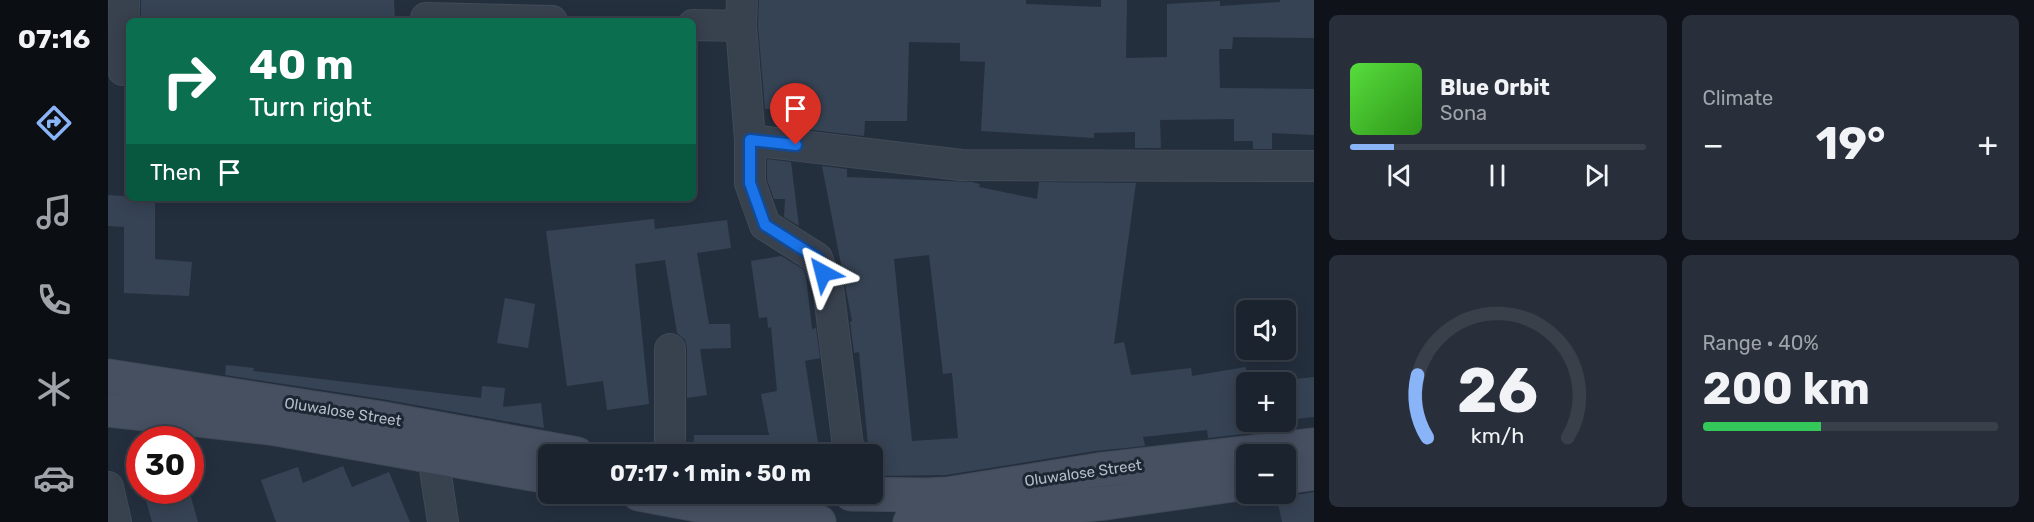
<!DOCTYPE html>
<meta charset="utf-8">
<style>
:root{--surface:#1b232e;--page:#282f3a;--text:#f1f3f6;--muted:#a0a4aa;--line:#39404a;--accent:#8ab4f8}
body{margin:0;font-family:Rubik,sans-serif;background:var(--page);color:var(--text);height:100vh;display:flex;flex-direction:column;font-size:22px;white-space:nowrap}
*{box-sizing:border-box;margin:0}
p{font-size:20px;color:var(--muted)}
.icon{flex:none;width:33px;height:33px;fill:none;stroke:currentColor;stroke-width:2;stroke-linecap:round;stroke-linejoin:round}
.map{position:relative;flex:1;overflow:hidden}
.sheet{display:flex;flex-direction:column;gap:15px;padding:15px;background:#0f1319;width:720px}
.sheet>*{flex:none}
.top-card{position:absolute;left:18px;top:18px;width:570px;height:183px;border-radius:9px;box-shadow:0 3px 15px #0003,0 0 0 2px var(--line);background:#0b6e4f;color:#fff;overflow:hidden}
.fabs{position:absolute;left:1128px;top:300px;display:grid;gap:12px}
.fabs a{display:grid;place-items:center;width:60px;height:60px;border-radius:9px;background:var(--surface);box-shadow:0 3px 15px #0003,0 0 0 2px var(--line);font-size:30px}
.speed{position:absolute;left:18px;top:426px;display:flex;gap:12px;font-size:30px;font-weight:700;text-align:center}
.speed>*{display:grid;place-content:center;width:78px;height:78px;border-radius:50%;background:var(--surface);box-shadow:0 3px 15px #0003,0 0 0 2px var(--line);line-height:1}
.speed .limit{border:9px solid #d22;background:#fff;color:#111}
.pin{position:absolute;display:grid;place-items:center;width:51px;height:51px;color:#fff;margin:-62px -26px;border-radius:50% 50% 50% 0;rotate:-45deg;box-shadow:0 0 6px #0007}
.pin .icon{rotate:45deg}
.me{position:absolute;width:66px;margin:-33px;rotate:322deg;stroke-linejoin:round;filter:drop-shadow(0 0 4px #0008)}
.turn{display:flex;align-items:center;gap:21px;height:126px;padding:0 24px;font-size:27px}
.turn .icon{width:78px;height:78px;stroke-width:2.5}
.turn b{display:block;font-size:42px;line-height:51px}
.then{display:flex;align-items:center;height:57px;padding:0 24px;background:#0003;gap:12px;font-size:22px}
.big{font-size:45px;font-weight:700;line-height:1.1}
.sheet .card{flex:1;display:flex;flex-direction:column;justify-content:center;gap:9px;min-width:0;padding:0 21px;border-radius:9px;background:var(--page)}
.sheet .dial{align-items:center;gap:0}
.dial svg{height:156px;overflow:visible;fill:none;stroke:var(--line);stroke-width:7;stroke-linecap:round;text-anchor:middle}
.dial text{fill:var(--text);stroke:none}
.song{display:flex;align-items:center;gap:18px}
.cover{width:72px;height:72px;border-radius:9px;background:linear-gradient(135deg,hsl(110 70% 55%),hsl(110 70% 35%))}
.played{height:6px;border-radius:3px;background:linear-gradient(90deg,var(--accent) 15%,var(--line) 15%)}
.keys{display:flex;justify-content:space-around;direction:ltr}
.heat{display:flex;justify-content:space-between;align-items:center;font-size:33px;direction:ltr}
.charge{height:9px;border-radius:4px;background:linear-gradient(90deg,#34c759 40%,var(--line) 0)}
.sheet .tiles{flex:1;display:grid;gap:15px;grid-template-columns:repeat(2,1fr)}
.trip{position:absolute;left:430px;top:444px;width:345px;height:60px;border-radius:9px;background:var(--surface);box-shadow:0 3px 15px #0003,0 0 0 2px var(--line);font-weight:700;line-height:60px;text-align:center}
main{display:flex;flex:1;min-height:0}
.menu{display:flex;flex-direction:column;width:108px;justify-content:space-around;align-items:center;background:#0b0e12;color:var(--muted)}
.menu .icon{width:42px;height:42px}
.menu .current{color:var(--accent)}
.menu b{font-size:27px;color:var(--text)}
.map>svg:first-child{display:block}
.building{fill:#364354;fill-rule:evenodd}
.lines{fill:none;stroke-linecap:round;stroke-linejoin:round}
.street-casing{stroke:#414a57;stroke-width:32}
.secondary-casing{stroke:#414a57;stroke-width:35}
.street{stroke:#38414e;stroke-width:30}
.secondary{stroke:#465061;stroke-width:33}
.route-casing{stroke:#114b97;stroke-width:15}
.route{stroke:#1a73e8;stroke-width:10}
.labels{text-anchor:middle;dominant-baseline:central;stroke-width:6;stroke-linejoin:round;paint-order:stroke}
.street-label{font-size:15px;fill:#b4bcc9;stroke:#1d2633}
</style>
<main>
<nav class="menu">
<b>07:16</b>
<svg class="icon current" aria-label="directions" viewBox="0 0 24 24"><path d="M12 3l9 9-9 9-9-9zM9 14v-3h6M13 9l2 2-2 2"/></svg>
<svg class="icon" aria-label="music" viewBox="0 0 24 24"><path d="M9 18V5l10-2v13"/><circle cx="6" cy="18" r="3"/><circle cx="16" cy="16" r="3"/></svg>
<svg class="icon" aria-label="phone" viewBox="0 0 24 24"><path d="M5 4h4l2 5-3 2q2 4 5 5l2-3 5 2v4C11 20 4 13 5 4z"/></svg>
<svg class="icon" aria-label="climate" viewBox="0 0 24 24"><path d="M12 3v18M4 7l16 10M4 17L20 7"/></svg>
<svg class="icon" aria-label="car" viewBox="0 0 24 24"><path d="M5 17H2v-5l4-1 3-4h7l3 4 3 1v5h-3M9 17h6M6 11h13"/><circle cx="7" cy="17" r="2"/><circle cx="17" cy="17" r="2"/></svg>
</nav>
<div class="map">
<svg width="1206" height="522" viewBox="0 0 1206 522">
<rect width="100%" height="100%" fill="#242f3e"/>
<g class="building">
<polygon points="33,0 286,0 287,21 33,21"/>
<polygon points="651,0 918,0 918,4 993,7 993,0 1019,0 1018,58 1059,57 1059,4 1112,1 1112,6 1172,2 1172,0 1206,0 1206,38 1125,37 1124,49 1111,49 1112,88 1206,89 1206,135 1164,133 1164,149 1145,149 1145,141 1126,141 1126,119 1052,120 1053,148 1027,148 1027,132 986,133 986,138 873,131 877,62 852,61 852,43 801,42 799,121 757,121 756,136 678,127 679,110 657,109 650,26"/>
<polygon points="659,159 683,162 691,226 676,217 677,199 666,199 659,180"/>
<path d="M714,166L739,169V177L864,182L872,184L871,187L929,199L931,182L1028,183L1006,344L1016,342L1023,375L1083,368L1084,376L1138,367V422H1142L1144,433L1100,438L1099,430L1035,437L1037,446L987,451L838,475L765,476V454H761L751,352L746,353L742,322L744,321ZM821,255L835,374L844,373L850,438L804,441L786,259Z"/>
<polygon points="0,195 47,198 47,259 84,262 81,296 16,293 16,227 0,226"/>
<polygon points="546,219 547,229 619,220 623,248 589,253 601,324 622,324 623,348 592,349 599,395 579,398 579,348 577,340 569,333 557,260 527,264 541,404 499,410 495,381 459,386 438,231"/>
<polygon points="673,256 695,269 698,277 704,329 708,328 712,358 697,361 711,449 676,454 585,454 586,435 661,435 653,394 669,391 663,327 660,328 659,317 651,318 643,261"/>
<polygon points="397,298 427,304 420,348 389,343"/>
<polygon points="118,365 146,368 145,371 373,398 374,386 397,388 395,407 433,403 436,428 274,399 117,375"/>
<polygon points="1206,377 1206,417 1178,420 1178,380"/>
<polygon points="235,466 244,487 281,472 302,522 168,522 153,480 190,467 195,483"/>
<polygon points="35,490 81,490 90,522 44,522"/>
<polygon points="1206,492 1206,522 1174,522 1168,494 1181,496"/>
</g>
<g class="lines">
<g class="street-casing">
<g id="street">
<polyline points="634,0 633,26 642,140 642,183 657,225 709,258 720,287 741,454"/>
<polyline points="318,18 444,21"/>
<polyline points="585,25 633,26"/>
<polyline points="15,70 16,0"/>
<polyline points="642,140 853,165 1206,166"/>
<polyline points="562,349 562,454"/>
<polyline points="325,456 335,522"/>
<polyline points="0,487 8,522"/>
<polyline points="652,494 661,522"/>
</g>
</g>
<g class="secondary-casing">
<g id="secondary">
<polyline points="0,376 271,418 469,454"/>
<polyline points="0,410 163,428 441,477"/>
<polyline points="1178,477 1206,473"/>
<polyline points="531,494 659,518 711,522"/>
<polyline points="743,494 819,495 840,494 990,470 1206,445"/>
<polyline points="802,522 997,503 1138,483"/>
</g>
</g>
<use href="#street" class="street"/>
<use href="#secondary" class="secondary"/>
</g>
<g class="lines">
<g class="route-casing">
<polyline id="route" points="688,145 642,140 642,183 657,225 709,258 715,273"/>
</g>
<use href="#route" class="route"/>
</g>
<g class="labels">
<g class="street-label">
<text transform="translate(235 412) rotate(9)">Oluwalose Street</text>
<text transform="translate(975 473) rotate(-8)">Oluwalose Street</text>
</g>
</g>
</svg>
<div class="fabs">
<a><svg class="icon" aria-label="sound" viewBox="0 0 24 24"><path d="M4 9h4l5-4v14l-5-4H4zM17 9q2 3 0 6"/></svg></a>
<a>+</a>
<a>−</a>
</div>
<div class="speed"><div class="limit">30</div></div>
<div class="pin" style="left:688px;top:145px;background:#d93025"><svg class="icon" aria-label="arrive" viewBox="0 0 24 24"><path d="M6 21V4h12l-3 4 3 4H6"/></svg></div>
<svg class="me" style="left:715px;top:273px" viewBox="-20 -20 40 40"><path d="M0-17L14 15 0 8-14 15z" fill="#1a73e8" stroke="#fff" stroke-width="4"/></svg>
<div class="trip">07:17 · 1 min · 50 m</div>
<div class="top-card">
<div class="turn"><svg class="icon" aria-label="right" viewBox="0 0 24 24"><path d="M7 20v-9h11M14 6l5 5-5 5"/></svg><div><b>40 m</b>Turn right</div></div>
<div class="then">Then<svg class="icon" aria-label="arrive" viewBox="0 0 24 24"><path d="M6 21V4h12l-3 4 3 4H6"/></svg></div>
</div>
</div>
<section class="sheet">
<div class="tiles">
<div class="card">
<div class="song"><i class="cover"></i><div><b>Blue Orbit</b><p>Sona</p></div></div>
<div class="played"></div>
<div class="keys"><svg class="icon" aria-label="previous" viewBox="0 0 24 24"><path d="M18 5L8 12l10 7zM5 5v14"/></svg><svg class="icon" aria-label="pause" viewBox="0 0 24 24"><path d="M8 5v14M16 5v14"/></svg><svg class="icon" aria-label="next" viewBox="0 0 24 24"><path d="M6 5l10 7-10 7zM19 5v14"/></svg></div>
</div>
<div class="card"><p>Climate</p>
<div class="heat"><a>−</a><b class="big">19°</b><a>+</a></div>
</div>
<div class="card dial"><svg viewBox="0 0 100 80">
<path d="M14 69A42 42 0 1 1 86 69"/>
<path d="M14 69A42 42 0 0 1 9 37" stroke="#8ab4f8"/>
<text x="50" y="56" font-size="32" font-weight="700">26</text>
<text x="50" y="72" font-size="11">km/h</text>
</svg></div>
<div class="card"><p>Range · 40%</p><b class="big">200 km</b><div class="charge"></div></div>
</div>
</section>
</main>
